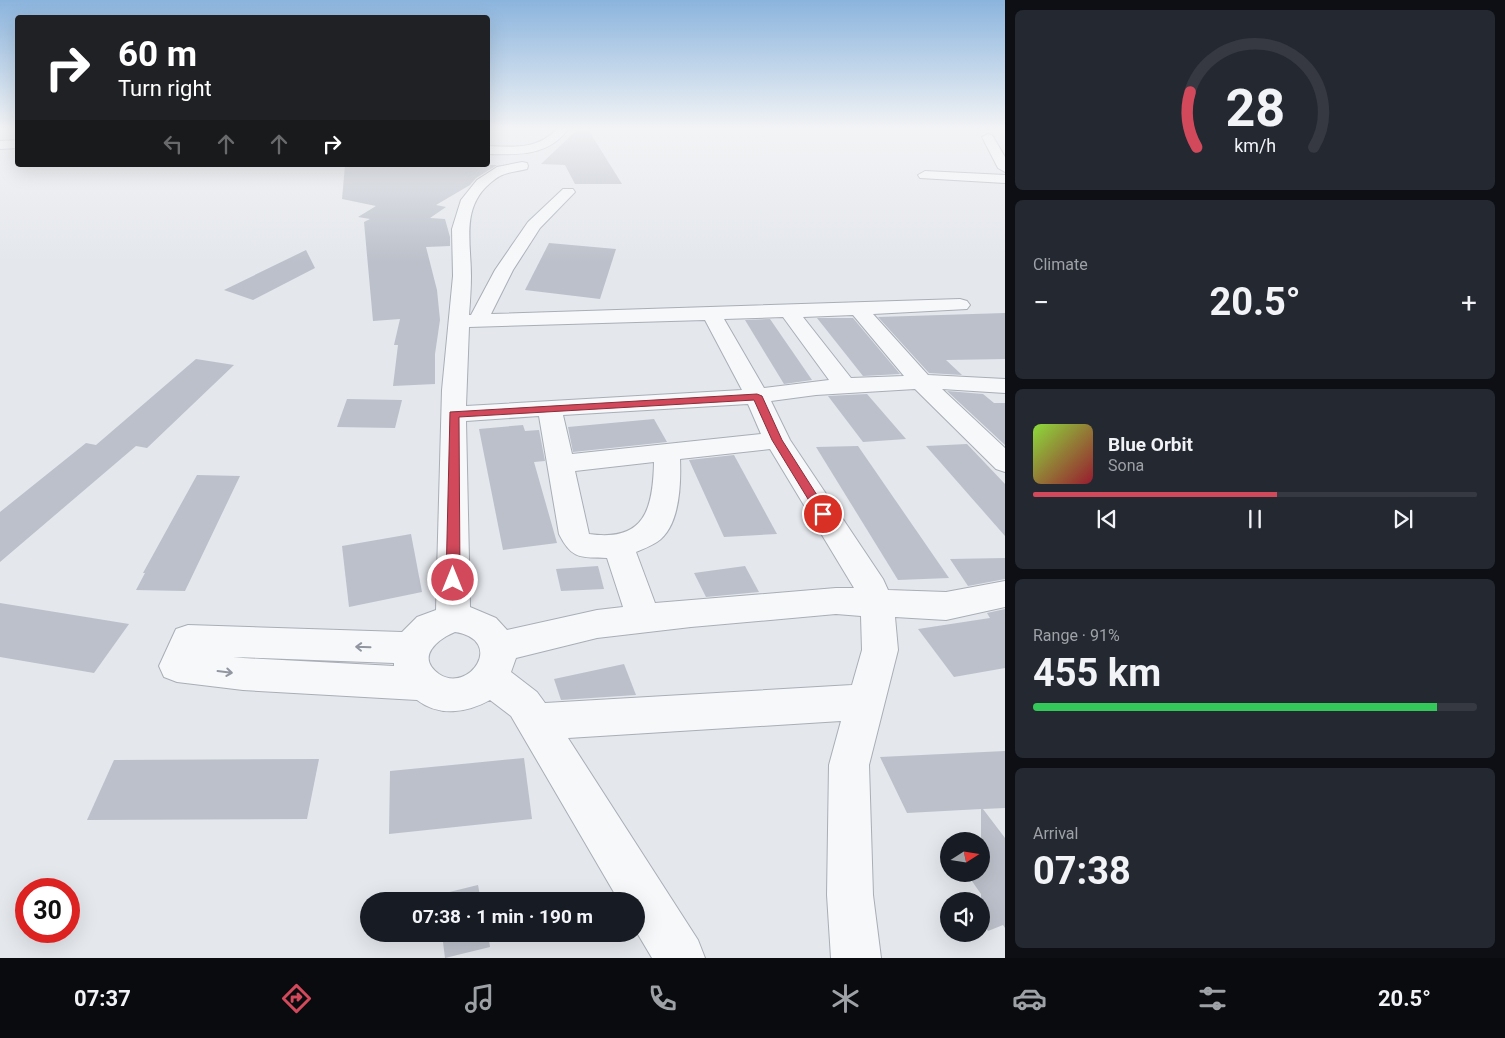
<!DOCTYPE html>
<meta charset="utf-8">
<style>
:root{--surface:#171b24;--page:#242831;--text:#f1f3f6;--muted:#9ea1a6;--line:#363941;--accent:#d1495b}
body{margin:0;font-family:Roboto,sans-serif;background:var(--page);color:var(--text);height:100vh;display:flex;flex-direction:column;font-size:19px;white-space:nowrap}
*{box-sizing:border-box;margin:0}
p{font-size:16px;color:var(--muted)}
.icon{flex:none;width:28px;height:28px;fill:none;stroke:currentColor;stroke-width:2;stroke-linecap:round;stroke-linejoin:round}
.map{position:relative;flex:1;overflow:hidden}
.side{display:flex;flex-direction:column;gap:10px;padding:10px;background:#0d0f14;width:500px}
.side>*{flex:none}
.hud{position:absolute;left:15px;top:15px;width:475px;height:152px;border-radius:5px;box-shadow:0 5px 20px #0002;background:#202124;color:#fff;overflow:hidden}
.needle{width:32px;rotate:78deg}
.buttons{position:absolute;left:940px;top:832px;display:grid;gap:10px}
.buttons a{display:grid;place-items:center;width:50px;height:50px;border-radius:50%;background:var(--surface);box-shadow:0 5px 20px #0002;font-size:25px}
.speed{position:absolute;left:15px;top:878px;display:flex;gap:10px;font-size:25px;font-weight:700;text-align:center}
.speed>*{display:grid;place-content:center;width:65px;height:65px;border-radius:50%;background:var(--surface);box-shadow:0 5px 20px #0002;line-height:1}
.speed .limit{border:8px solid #d22;background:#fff;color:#111}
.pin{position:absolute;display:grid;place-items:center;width:42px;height:42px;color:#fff;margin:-21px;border:2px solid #fff;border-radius:50%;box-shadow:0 1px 5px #0007}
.me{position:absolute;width:55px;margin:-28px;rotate:0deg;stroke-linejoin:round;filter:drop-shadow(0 0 4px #0008)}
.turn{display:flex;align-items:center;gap:18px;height:105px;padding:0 20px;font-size:22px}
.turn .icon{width:65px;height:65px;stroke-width:2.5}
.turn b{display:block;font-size:35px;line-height:42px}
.lanes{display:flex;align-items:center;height:48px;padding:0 20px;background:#0003;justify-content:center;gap:25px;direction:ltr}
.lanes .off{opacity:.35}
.big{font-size:38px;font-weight:700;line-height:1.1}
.side .card{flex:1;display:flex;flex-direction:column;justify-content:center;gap:8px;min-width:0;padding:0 18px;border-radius:8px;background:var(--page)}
.side .dial{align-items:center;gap:0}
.dial svg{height:130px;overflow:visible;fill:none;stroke:var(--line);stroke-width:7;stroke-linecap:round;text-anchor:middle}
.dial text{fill:var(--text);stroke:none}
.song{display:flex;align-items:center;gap:15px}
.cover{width:60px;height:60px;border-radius:8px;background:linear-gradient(135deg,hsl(90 70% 55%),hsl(350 70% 35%))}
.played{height:5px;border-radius:2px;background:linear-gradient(90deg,var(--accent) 55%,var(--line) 55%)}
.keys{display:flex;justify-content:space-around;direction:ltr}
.heat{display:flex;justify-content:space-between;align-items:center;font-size:28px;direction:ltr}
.charge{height:8px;border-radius:4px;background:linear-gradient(90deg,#34c759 91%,var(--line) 0)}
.trip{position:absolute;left:360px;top:892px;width:285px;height:50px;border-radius:25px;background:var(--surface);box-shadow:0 5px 20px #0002;font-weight:700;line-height:50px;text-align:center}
.tab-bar{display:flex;height:80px;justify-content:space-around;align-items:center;background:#090b0e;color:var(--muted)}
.tab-bar .icon{width:35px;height:35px}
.tab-bar .selected{color:var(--accent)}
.tab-bar b{font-size:22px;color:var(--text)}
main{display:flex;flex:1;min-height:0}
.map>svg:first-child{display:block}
.building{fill:#bbc0ca}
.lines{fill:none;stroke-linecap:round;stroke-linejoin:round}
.minor-casing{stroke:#a9aeb7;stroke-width:2}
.minor{fill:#f7f8fa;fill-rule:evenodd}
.oneway{stroke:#9196a0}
.route{fill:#d1495b;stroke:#882f3b}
</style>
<main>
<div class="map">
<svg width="1005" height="958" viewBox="0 0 1005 958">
<rect width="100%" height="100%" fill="#e4e7ec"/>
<g class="building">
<polygon points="577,130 589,131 622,184 575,184 565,165 541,164"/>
<polygon points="345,165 497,165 476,178 470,185 436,205 446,207 430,218 445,219 450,237 450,246 426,247 437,290 440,320 435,354 435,384 393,386 398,345 394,345 400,319 373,321 364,222 370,219 358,217 376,206 342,199"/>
<polygon points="549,243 616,249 600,299 525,290"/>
<polygon points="306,250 315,268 253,300 224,290"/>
<polygon points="1005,313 1005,359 946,360 962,375 929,373 878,317"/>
<polygon points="817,318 853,318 900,374 863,376"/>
<polygon points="770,319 812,380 784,384 745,320"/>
<polygon points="196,359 234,365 147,448 136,446 0,562 0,512 86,443 96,445"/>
<polygon points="947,391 983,394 994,403 1005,403 1005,445"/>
<polygon points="867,394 906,439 863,442 828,396"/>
<polygon points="347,399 402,400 395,428 337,427"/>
<polygon points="654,419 667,442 573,452 568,427"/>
<polygon points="523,425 525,431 539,430 545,461 534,462 557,543 503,550 479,429"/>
<polygon points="967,444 1005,484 1005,536 926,446"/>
<polygon points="858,446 949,578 898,580 816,447"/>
<polygon points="734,455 777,534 724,537 689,460"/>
<polygon points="197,475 240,476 185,591 136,590 145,573 143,573"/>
<polygon points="411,534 422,592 349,607 342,546"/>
<polygon points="1005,558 1005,579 968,586 950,559"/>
<polygon points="598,566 604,589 561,591 556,569"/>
<polygon points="745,566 759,592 706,597 694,573"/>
<polygon points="0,603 129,624 94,673 0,657"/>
<polygon points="1005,609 1005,668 954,677 918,629 990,618 987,613"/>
<polygon points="624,664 636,695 561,700 554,679"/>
<polygon points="1005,751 1005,808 983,809 1005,838 1005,928 1003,925 988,931 981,921 981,894 967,874 981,874 981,809 907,813 880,757"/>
<polygon points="524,758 532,819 389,834 390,771"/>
<polygon points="319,759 307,819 87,820 114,760"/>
<polygon points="478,885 481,901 438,901 437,895"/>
<polygon points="442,934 488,934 490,947 445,958"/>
</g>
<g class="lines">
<g class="minor-casing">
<g id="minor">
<path d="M558,128H569C549,156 519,155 488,154V146C514,147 538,150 558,128Z"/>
<polygon points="988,134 992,135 1005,157 1005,172 998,168 982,137"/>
<polygon points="18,140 18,148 0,149 0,141"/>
<path d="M522,162L527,163L528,166L527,169C515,172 503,172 494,180C460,205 471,241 471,276C471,289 470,302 469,315H471L495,270L528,222L563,189H573L575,192L540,228L513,270L491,314L960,299L967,301L970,305L967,309L873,314L928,375L1005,379V393L942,389L1005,448V472L996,469L915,389L816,395L771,401L790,440L883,579L888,590L946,592L1005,581V607L946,620L895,617L898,650L869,765L873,895L881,958H831L827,895L829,765L841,721L568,738L698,940L705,958H652L636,931V901H619L511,716L490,700C467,713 439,717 417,700L243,690L177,682L164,677L159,666L176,629L188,625L402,632L417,617L436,610L442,390L453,276L452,229L461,200L477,180L497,167ZM853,315L904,376L851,378L803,317ZM783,317L829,380L764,388L724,319ZM705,320L742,390L466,406L469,327ZM748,404L761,434L572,454L563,415ZM539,416L559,534C572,560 581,557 607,558L623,607L597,610L507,630L496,618L470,607L466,421ZM770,449L854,588H836L655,603L636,552C643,549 651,546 657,542C680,527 681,483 680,459ZM654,462C653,509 645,542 589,534L575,471ZM836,614L861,616L862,650L852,685L545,703L537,692L511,672L516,658L597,638L691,627ZM455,632C506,640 469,694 439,674C415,657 438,639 455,632ZM233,657L394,663V666L243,658Z"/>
<polygon points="925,171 1005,175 1005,183 920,178 918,175"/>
</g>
</g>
<use href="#minor" class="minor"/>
</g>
<defs><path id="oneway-shaft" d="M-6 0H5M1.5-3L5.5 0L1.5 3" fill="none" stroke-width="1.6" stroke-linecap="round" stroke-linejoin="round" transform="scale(1.25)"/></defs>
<g class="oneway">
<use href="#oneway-shaft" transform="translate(363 647) rotate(-178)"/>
<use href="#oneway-shaft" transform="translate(225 672) rotate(7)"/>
</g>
<linearGradient id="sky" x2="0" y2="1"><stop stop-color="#8bb4dd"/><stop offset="0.49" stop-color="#f3f4f6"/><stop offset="1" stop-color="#f3f4f6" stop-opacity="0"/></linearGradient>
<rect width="1005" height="262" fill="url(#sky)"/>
<polygon class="route" points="757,394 762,396 782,440 829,514 828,517 819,517 772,440 754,400 459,417 460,580 458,584 453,585 448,584 446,580 450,412"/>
</svg>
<div class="buttons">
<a><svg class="needle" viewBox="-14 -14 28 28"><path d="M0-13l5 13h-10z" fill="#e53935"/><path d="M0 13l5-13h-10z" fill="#9ea1a6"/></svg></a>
<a><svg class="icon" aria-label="sound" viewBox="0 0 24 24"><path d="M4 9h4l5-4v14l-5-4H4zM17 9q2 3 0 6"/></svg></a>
</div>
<div class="speed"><div class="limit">30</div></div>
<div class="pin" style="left:823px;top:514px;background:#d93025"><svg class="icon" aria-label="arrive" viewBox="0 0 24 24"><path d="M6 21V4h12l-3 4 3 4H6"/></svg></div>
<svg class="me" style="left:453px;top:580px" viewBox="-20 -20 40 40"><circle r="17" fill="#d1495b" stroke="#fff" stroke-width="3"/><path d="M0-11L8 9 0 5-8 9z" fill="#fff"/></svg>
<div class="trip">07:38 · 1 min · 190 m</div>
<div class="hud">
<div class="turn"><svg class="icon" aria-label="right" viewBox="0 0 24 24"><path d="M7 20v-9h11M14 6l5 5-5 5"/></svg><div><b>60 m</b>Turn right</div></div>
<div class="lanes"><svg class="icon off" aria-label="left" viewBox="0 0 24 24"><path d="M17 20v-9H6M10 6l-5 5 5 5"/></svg><svg class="icon off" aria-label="ahead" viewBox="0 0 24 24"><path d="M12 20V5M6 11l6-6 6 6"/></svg><svg class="icon off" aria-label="ahead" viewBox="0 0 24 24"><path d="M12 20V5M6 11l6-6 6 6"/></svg><svg class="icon" aria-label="right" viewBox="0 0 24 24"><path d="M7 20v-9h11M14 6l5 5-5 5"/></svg></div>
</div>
</div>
<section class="side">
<div class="card dial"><svg viewBox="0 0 100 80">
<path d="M14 69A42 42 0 1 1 86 69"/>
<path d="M14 69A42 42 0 0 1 10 35" stroke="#d1495b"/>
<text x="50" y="56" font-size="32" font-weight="700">28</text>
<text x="50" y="72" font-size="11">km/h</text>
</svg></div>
<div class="card"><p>Climate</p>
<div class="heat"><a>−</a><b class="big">20.5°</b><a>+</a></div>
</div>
<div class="card">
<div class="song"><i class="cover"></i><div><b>Blue Orbit</b><p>Sona</p></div></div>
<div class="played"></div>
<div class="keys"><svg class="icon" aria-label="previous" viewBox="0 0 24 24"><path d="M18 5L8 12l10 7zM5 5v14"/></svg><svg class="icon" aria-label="pause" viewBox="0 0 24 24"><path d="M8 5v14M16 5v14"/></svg><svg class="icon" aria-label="next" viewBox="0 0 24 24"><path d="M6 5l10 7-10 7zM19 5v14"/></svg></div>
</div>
<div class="card"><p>Range · 91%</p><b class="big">455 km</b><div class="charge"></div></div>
<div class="card"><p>Arrival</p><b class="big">07:38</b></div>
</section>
</main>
<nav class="tab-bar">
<b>07:37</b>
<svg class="icon selected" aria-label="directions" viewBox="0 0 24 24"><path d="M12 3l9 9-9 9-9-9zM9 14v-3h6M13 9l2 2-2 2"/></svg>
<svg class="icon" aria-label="music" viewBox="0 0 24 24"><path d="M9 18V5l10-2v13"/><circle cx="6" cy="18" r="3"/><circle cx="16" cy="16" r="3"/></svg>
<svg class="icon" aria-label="phone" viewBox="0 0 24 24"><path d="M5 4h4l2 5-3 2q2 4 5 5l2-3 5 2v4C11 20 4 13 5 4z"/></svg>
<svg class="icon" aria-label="climate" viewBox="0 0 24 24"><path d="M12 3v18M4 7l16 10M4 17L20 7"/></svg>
<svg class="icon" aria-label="car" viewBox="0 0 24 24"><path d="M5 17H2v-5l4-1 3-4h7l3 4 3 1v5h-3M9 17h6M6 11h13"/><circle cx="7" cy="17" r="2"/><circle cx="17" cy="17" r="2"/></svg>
<svg class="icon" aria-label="filters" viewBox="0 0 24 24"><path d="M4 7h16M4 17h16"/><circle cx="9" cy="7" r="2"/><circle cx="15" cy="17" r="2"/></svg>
<b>20.5°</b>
</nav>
